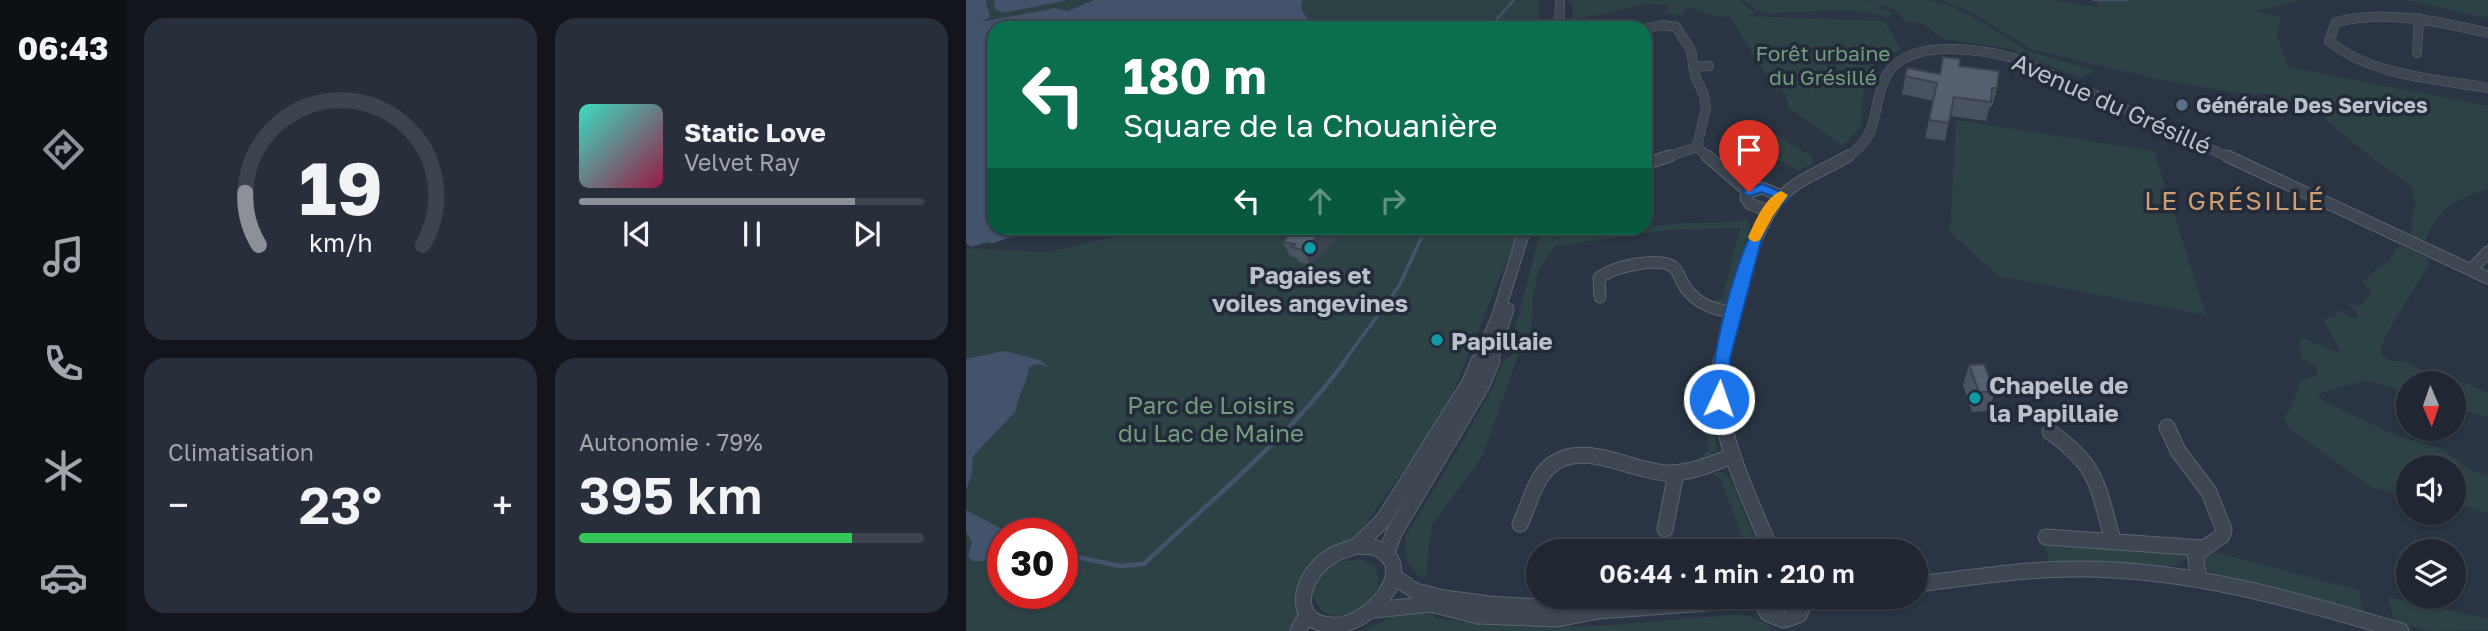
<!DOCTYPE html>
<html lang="fr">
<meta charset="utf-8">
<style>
:root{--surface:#202732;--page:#282f3a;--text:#f1f3f6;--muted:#a2a5ac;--line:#3d444d;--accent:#8c9099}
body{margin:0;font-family:"Golos Text",sans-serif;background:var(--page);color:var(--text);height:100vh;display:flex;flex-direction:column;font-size:26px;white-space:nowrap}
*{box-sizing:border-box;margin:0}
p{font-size:23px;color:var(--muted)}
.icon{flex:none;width:38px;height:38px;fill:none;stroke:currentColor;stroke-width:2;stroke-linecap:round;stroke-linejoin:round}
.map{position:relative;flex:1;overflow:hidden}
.sheet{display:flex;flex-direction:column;gap:18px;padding:18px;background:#12151c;width:840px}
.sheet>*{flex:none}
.guide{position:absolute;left:21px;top:21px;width:665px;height:214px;border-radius:21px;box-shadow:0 2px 5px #0004,0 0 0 2px var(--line);background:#0b6e4f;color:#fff;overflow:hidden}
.needle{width:46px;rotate:178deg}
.controls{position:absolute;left:1430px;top:371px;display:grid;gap:14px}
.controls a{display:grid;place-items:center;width:70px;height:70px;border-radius:50%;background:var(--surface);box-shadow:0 2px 5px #0004,0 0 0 2px var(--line);font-size:35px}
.speed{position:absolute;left:21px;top:518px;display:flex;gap:14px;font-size:35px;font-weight:700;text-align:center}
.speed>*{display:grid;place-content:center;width:91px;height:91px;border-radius:50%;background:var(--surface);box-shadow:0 2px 5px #0004,0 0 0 2px var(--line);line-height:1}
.speed .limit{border:10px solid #d22;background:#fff;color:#111}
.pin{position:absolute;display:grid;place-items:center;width:60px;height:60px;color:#fff;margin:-72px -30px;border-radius:50% 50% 50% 0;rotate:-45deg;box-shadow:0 0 7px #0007}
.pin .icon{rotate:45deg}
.me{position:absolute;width:77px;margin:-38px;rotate:3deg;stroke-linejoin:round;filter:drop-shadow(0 0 5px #0008)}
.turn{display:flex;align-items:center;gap:24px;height:147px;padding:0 21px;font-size:32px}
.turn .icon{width:91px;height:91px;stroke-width:2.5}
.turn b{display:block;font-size:49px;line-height:60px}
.lanes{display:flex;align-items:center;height:66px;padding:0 21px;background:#0003;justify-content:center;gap:35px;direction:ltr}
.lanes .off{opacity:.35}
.big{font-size:52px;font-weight:600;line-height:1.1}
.sheet .widget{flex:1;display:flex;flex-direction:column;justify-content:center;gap:10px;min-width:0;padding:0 24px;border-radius:21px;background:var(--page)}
.sheet .dial{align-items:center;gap:0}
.dial svg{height:182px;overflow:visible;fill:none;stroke:var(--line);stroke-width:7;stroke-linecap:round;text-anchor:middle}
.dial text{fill:var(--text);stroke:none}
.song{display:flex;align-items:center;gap:21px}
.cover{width:84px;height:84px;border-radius:10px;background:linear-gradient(135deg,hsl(170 70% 55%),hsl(340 70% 35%))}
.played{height:7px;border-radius:4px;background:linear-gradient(90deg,var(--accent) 80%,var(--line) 80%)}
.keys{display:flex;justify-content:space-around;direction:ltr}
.heat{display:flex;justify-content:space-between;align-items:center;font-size:38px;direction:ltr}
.charge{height:10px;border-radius:5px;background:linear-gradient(90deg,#34c759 79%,var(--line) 0)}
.sheet .tiles{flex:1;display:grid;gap:18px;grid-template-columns:repeat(2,1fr)}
.trip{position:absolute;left:560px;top:539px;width:402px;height:70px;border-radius:35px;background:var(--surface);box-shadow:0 2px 5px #0004,0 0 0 2px var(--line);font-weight:600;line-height:70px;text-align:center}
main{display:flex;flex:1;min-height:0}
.dock{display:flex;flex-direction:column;width:126px;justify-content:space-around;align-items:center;background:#0d1014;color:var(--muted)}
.dock .icon{width:49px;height:49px}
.dock .selected{color:var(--accent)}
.dock b{font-size:32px;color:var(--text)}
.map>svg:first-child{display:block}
.green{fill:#2d4244;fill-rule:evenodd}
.water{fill:#43536b}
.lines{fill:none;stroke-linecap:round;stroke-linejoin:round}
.stream-far2{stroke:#43536b;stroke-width:2.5}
.stream-far1{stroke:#43536b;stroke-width:3.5}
.stream{stroke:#43536b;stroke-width:4.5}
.minor-far2-casing{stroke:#5c646f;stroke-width:10}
.minor-far1-casing{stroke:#5c646f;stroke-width:13}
.minor-casing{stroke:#5c646f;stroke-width:17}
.minor-far2{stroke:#3e4652;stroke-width:9}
.minor-far1{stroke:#3e4652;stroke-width:11}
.minor{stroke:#3e4652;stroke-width:15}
.wall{fill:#49525f}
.shaded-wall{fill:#3c424e}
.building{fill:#555f6f;stroke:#3c424e;stroke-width:2}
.route{fill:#1a73e8;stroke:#114b97;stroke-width:2}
.slow{fill:#f59e0b}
.service-dot{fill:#5c6f8a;stroke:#222b37;stroke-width:2.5}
.culture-dot{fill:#0f9aa8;stroke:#222b37;stroke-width:2.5}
.labels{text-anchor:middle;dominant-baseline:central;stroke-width:7;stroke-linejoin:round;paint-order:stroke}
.far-park-label{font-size:21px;fill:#749b7e;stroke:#222b37}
.far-poi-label{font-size:21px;font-weight:bold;fill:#bbc1cc;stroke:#222b37;text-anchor:start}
.street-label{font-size:24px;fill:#bbc1cc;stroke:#222b37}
.poi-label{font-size:24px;font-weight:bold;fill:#bbc1cc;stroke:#222b37;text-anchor:start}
.park-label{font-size:24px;fill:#749b7e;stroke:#222b37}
.neighbourhood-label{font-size:26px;letter-spacing:2px;fill:#cf9d73;stroke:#222b37}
</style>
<main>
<nav class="dock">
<b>06:43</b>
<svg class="icon selected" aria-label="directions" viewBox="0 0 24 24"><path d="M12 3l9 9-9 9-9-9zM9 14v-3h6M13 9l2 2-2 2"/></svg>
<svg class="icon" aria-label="music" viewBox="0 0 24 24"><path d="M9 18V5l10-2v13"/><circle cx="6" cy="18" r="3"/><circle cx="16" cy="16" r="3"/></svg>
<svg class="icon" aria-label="phone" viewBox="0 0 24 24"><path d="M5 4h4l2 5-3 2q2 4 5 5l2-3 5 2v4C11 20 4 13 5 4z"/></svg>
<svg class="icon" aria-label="climate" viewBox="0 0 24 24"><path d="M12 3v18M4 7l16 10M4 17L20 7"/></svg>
<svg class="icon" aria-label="car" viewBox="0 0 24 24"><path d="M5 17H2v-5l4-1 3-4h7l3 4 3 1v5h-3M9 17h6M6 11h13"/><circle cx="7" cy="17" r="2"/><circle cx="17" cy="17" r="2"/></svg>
</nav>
<section class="sheet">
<div class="tiles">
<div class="widget dial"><svg viewBox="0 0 100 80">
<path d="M14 69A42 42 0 1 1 86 69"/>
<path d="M14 69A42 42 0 0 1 8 46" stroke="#8c9099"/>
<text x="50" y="56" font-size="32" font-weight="700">19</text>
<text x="50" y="72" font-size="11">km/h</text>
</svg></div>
<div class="widget">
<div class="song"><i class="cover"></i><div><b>Static Love</b><p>Velvet Ray</p></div></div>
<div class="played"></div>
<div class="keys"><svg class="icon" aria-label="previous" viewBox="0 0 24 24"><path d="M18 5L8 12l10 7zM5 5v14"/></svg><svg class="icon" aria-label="pause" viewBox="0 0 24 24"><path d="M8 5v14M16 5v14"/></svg><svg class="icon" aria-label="next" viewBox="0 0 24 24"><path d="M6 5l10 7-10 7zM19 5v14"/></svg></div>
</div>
<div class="widget"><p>Climatisation</p>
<div class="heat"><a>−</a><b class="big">23°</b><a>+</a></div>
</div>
<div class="widget"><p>Autonomie · 79%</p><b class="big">395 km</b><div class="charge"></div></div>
</div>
</section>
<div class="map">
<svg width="1522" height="631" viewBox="0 0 1522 631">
<rect width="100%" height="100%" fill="#2a3442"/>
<g class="green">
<polygon points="20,0 28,0 29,9 37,13 103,0 128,0 102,11 89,8 10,23 23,7"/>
<polygon points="336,0 572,0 573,19 554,19 552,28 356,28 341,18 335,8"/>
<polygon points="602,0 774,0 790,14 779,16 919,21 935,50 914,58 903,72 897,94 895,126 877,146 823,108 818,91 808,89 764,16 754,17 720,7 716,15 698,13 703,5 680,4 617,18 617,23 629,25 626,28 599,28 598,18 607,18 607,3 602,3"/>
<path d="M778,0H894L911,5L898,0H962L985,6L1011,19L1060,50L1130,71L1115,78L1041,48L978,39C960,30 964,22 939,21L929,9L916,5L911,8L922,10L925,15L921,17C884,5 841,13 802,13L791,11Z"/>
<path d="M976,0H1083L1132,7L1131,0H1337L1290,11L1315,17L1311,36L1322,67L1522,106V189C1488,201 1473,207 1459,241L1444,237L1449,202L1447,187L1406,158L1352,113L1308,94H1277L1195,80L1065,49L1008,14Z"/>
<polygon points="1439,0 1522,0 1522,18"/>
<polygon points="990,120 1188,151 1240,315 1032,276 984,232"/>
<polygon points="800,125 808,133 845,156 847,163 832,171 794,150 784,132"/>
<polygon points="782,218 784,228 760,303 753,304 745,301 756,299 774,228 703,230 589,246 572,271 567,297 565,345 546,341 575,228 587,228 587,238 591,238 718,223 769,222"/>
<path d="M187,228H554L480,410L373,562L395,559L411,568L412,588C401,608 375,626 354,609L348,598L325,631H0V248L82,252ZM37,534H96V593H37Z"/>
<path d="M1435,246L1460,257L1464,263L1419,336L1415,348L1416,356L1426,361H1439L1465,375L1500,383L1522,393V417L1488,408V383H1442V393L1401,380L1351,394L1359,402L1431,436L1475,448L1508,472L1522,476V513L1488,502V467H1442V496L1405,487L1324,429L1318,417C1328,407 1329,394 1335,381L1352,374L1350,366L1336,359L1333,344L1337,338L1373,353V349L1357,319L1370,316L1369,312L1374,311L1385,318L1391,317L1392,314L1383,305L1384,303L1389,306L1397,303L1405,293L1397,282C1407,273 1409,268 1424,261L1429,249Z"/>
<polygon points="553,353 516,457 466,525 459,577 451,575 441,561 439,537 490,453 526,389 537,361 547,354"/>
<polygon points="737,370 744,372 742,396 751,449 744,456 721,462 731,459 743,450 732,396"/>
<polygon points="754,472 759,473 765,480 793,551 769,551 780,547 755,480 747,473"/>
<polygon points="1083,541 1220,552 1220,558 1213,564 1201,567 1119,561 1083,562 1079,546"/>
<polygon points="1244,551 1393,590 1397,612 1302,585 1244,572 1237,566 1236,559"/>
<polygon points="1422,597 1522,619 1522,630 1462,631 1428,621"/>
<polygon points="465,610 469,618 518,625 603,626 644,625 776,614 801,624 807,631 398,631 433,613"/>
</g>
<g class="water">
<polygon points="0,0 20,0 24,17 15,22 89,8 102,11 128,0 336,0 335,8 341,18 356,28 28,28 28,228 74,228 24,244 23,242 5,247 0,243"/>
<polygon points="28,0 103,0 37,13 29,9"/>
<path d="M38,351L74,360L83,367L71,364L63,367C62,383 51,395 50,411L7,456L5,477L0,490V359Z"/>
<polygon points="0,510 36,529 56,534 37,534 37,548 18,561 6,561 2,556 6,543 0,532"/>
</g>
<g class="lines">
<g class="stream-far2">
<polyline points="1128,0 1161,0"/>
<polyline points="523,28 548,0"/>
</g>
<polyline class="stream-far1" points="377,363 433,286 460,228"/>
<path class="stream" d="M96,554L154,566L178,564C244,501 326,434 379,361"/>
<g class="minor-far2-casing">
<g id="minor-far2">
<polyline points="593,28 594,0"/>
<polyline points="679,29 696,25 710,27 725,50 729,76 738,95 740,107 731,147"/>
<path d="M1522,33C1471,21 1422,10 1370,22L1363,41C1405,76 1471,79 1522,88"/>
<polyline points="1451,53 1453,18"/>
<polyline points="727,67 743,66"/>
<polyline points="698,158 731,147 743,158"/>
<path d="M880,158C914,135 905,116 917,83C934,34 1018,49 1055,60L1264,158"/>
</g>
</g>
<g class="minor-far1-casing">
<g id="minor-far1">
<polyline points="741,156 783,192"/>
<polyline points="1261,156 1522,278"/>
<polyline points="679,164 704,156"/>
<polyline points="803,211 784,204 780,198 783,192 796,188 816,196"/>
<polyline points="1505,270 1522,252"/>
<path d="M634,297L633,278C646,267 690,257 706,266C711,269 713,275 715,280C726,302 745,310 768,312"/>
<polyline points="512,363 532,315 559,228"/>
<polyline points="525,363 542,309"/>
<path d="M755,363C762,320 787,224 818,194C836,177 861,169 882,156"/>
</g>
</g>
<g class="minor-casing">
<g id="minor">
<path d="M755,361C746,430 781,489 805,551"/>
<polyline points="1201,427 1212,451 1243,492 1258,530 1256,536 1229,554 1233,579"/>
<path d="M1084,432C1133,466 1131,486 1147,540"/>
<path d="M554,524C563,506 568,480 584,466C617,438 667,473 704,473C726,473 747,463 767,456"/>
<polyline points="699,529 710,473"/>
<polyline points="1080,537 1237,548"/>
<polyline points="391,546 418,519 503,384 513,361"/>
<path d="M391,546C398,547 406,546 412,549C454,568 402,629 365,625C325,622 334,582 357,562C367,553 379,550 391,546Z"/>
<polyline points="420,555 428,533 516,385 526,361"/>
<polyline points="427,576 449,591 478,598 523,604 626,610"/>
<path d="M950,584C1005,578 1060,568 1115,569C1224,569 1331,600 1435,631"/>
<polyline points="793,597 802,614 818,620 833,615 841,597"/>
<polyline points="409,610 465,604 512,616 591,619 633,611 793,599"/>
<polyline points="332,631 341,614"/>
</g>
</g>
<use href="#minor-far2" class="minor-far2"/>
<use href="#minor-far1" class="minor-far1"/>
<use href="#minor" class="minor"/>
</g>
<g class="wall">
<polygon points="993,66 1031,88 1026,107 1024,106 1020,121 984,116 979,141 959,138 967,101 936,94 941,68 973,74"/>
<polygon points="375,235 345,265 333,262 331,258 324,256 317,242"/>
<polygon points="1003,365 1029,392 1022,411 1006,412 997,385"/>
</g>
<polygon class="shaded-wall" points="361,228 372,228 375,235 345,265 337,250"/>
<g class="building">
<polygon points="977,57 994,59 993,66 1033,71 1031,88 1026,88 1025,102 988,97 983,123 963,120 971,83 939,76 941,68 974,74"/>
<polygon points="328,228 361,228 337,250 326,247 329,244 317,242"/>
<polygon points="1018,364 1029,392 1013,392 1003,365"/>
</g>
<path class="route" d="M796,184L823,196L806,216L796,238L764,359L762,399L759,404H747L744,399C748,344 771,239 808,197L796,192L783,196L776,192Z"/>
<path class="slow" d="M815,191L822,195L807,216L794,240L789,242L784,240L782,237C789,222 799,197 815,191Z"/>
<circle class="service-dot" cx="1216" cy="105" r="7"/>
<g class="culture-dot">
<circle cx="344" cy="248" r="7"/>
<circle cx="471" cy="340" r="7"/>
<circle cx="1009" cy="398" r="7"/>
</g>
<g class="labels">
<g class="far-park-label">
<text x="857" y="53">Forêt urbaine<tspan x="857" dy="24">du Grésillé</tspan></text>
</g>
<g class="far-poi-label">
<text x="1230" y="105">Générale Des Services</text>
</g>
<g class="street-label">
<text transform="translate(1146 103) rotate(24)">Avenue du Grésillé</text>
</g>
<g class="poi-label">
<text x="344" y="274" text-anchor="middle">Pagaies et<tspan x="344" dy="28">voiles angevines</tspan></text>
<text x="485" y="340">Papillaie</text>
<text x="1023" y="384">Chapelle de<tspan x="1023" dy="28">la Papillaie</tspan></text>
</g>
<g class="park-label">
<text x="245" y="404">Parc de Loisirs<tspan x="245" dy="28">du Lac de Maine</tspan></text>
</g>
<g class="neighbourhood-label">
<text x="1269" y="200">LE GRÉSILLÉ</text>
</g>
</g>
</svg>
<div class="controls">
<a><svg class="needle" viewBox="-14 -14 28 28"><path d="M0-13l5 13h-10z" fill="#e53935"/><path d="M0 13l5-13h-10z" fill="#a2a5ac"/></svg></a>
<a><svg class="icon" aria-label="sound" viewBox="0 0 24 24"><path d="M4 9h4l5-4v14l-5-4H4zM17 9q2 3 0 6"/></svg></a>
<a><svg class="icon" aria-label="layers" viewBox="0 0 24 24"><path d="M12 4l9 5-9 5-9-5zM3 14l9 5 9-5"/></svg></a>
</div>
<div class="speed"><div class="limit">30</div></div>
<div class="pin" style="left:783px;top:192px;background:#d93025"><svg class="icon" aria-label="arrive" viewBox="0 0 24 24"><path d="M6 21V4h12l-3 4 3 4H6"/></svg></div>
<svg class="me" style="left:753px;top:399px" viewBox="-20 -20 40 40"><circle r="17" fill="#1a73e8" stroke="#fff" stroke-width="3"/><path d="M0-11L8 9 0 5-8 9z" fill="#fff"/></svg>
<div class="trip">06:44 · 1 min · 210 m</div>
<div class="guide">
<div class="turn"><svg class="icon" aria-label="left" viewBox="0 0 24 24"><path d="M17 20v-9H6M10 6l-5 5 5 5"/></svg><div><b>180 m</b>Square de la Chouanière</div></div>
<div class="lanes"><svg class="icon" aria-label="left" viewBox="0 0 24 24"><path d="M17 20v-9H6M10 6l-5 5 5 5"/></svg><svg class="icon off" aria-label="ahead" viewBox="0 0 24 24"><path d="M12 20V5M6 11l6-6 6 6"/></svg><svg class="icon off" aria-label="right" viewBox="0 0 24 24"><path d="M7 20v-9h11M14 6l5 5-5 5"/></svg></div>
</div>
</div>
</main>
